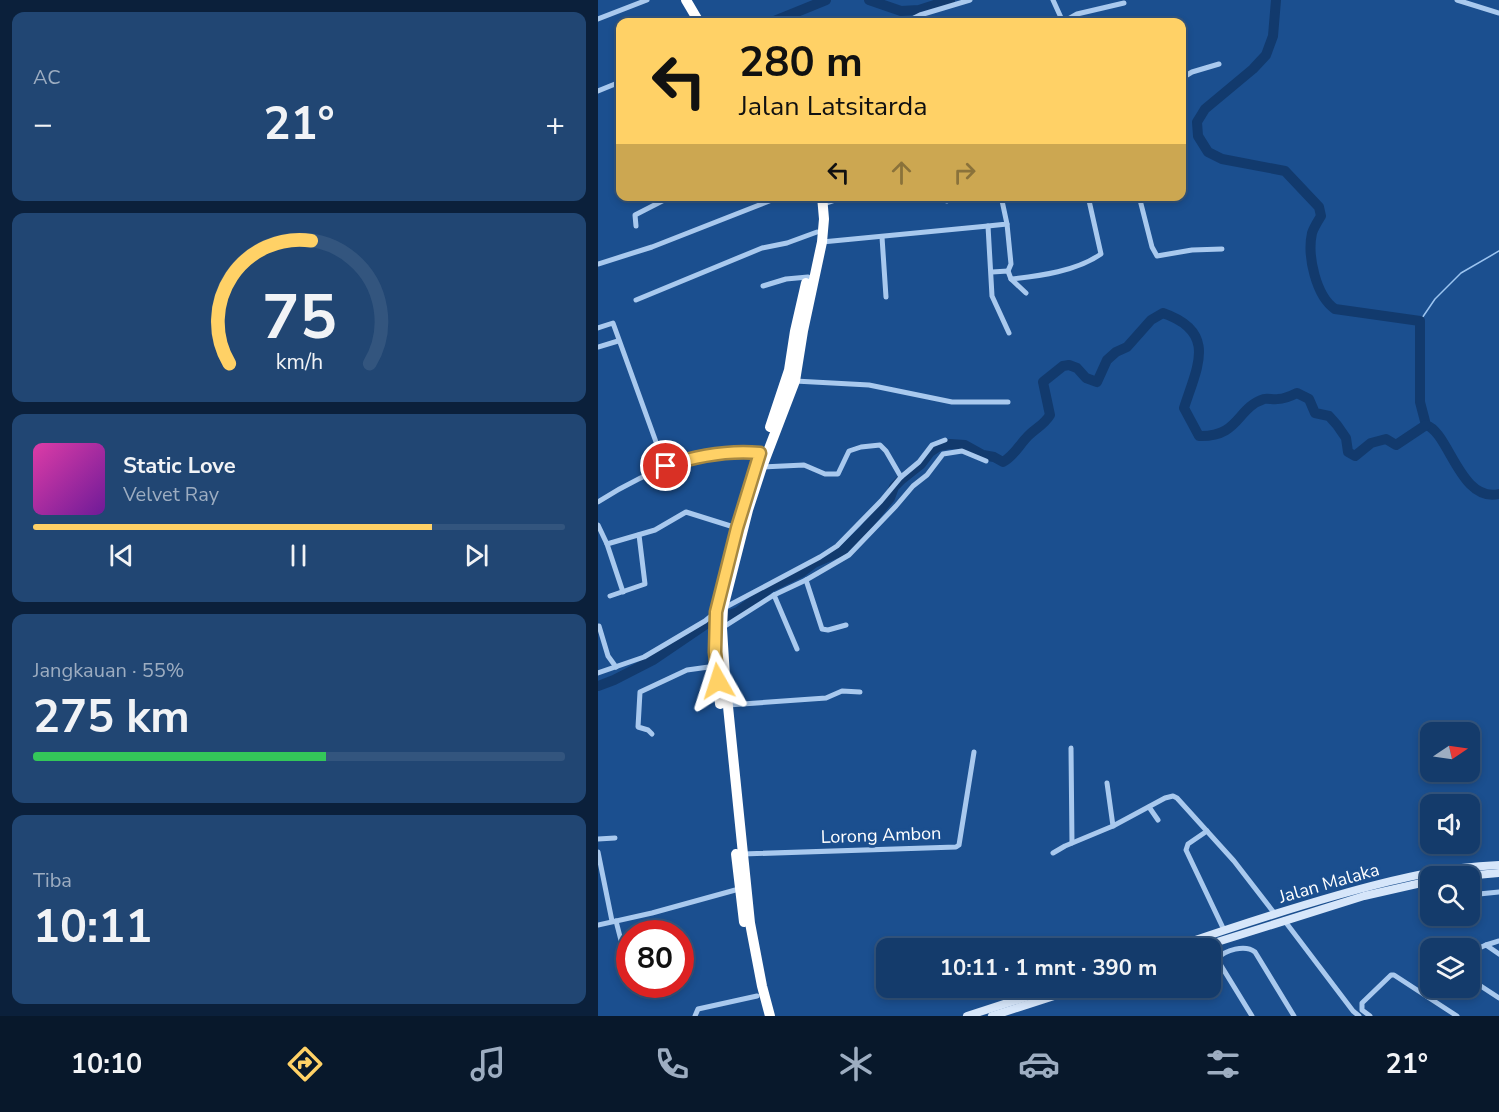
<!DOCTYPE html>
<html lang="id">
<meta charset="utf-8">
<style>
:root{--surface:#143b6b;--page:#214673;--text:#f1f3f6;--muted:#9dadc1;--line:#33557e;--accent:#ffd166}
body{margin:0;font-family:"Nunito Sans",sans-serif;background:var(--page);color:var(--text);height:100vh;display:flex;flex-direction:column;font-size:22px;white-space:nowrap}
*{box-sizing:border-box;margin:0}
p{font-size:20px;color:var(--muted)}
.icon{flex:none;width:33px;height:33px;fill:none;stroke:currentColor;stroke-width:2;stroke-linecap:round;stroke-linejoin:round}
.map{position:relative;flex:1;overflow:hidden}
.drawer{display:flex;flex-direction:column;gap:12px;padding:12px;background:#0b203b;width:598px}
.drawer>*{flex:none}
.guide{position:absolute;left:18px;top:18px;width:570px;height:183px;border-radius:12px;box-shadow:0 3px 9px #0003,0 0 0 2px var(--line);background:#ffd166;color:#111;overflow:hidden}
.needle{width:39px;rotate:77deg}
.buttons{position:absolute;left:822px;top:722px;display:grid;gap:12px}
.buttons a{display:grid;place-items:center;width:60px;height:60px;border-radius:12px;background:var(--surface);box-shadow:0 3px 9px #0003,0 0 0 2px var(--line);font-size:30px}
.speed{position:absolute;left:18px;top:920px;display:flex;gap:12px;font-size:30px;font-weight:700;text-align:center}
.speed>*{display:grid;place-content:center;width:78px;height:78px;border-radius:50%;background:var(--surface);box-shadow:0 3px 9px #0003,0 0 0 2px var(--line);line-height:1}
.speed .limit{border:9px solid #d22;background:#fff;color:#111}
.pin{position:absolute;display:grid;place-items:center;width:51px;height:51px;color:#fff;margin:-26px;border:3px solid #fff;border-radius:50%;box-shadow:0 2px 6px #0007}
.me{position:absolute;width:66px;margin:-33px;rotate:354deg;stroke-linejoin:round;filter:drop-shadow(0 0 4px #0008)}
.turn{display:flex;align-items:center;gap:21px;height:126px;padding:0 24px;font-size:27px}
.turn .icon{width:78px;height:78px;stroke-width:2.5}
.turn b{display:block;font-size:42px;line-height:51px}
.lanes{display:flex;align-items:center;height:57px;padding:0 24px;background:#0003;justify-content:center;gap:30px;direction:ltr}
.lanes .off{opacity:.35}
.big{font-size:45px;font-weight:700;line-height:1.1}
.drawer .tile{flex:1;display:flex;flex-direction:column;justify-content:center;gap:9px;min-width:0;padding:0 21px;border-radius:12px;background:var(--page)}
.drawer .dial{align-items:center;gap:0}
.dial svg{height:156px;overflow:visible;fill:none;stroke:var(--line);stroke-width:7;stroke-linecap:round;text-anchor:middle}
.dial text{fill:var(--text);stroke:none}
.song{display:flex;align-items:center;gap:18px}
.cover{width:72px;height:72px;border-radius:9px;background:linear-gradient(135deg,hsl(320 70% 55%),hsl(280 70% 35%))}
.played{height:6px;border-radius:3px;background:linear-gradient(90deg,var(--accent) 75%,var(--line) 75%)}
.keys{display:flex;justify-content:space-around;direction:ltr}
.heat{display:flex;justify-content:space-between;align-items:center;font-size:33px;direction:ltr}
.charge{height:9px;border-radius:4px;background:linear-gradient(90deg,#34c759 55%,var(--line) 0)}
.trip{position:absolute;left:278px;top:938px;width:345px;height:60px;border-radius:12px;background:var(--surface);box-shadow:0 3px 9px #0003,0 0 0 2px var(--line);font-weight:700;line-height:60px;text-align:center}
.tab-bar{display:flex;height:96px;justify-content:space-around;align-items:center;background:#08182b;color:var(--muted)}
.tab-bar .icon{width:42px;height:42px}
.tab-bar .current{color:var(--accent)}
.tab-bar b{font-size:27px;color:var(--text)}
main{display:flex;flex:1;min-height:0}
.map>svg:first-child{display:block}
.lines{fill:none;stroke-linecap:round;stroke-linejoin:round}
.stream{stroke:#9cc4f0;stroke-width:1.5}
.river{stroke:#123a6d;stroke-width:10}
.street{stroke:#a9c9ee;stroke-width:5}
.secondary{stroke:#d6e6fa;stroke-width:8}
.highway{stroke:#fff;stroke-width:10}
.route-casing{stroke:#a68842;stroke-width:15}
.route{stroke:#ffd166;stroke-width:10}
.labels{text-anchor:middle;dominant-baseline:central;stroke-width:6;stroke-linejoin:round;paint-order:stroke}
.street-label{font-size:18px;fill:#fff;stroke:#1b4f8f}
</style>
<main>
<section class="drawer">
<div class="tile"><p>AC</p>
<div class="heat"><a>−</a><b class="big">21°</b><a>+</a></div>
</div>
<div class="tile dial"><svg viewBox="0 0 100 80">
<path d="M14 69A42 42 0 1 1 86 69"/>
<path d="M14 69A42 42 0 0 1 56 6" stroke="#ffd166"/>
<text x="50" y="56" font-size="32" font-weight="700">75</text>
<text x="50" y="72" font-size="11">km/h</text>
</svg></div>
<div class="tile">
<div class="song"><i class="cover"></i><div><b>Static Love</b><p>Velvet Ray</p></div></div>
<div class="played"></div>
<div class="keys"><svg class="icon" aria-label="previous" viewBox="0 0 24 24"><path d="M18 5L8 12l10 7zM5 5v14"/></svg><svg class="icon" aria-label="pause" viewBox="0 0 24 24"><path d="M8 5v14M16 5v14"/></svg><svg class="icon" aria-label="next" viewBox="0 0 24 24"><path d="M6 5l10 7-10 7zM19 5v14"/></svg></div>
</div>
<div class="tile"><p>Jangkauan · 55%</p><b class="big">275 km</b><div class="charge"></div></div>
<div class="tile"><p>Tiba</p><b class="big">10:11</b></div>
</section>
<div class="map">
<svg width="901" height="1016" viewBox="0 0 901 1016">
<rect width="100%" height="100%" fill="#1b4f8f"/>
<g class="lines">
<polyline class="stream" points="822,321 837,299 863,273 901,251"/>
<g class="river">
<polyline points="271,0 303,11 321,10 352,0"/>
<path d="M678,0L675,36L668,55L655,69L607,109L599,122L600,136L610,152L624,159L687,171L721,207L723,216C720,221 716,227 714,233C709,256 718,296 737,309L822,321V402L828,425C851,432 862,503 901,494"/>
<polyline points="174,22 228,0"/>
<path d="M0,686L16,680L55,660L108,624L140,612L173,587L204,572L216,563L244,551L266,530L292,498L296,487L304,479L323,464L332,452L341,446L352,444L367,445L385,455L396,457L405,462C417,455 421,445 430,436C438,428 446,425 452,415L445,382L465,366L471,365L479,368L488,378L499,382L509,360L518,352L529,347L553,320L565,313C620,332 599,367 586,408L601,436C642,437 638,408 666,399C670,398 676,400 680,399C687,399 693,396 699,393L711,399L717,413L731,416L739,425L748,438L750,452L757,456L773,443L788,439L798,445L828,425"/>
</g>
<g class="street">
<polyline points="455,0 465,22"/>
<polyline points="859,0 901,13"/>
<polyline points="0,19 49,0"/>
<polyline points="308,22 322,15 372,0"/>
<polyline points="465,22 479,14 526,3"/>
<polyline points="584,78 594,72 621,64"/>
<polyline points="0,91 22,82"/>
<polyline points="347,196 349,201"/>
<polyline points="541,196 554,247 559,256 594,250 624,249"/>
<polyline points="226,204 249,196"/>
<polyline points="409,224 413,264 410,271"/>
<polyline points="38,226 37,215 74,196"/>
<polyline points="390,226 409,224 403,196"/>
<polyline points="284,237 288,297"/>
<polyline points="224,242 390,226 394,296 411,333"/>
<polyline points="0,264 54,247 184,196"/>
<polyline points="394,272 410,271 413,279 428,293"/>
<path d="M413,279C442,276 479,271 503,254L490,196"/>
<polyline points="165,286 188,279 210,277"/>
<polyline points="38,300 164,248 189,243 219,232"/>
<polyline points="0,328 15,323 62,453 68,466"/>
<polyline points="0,347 20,341"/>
<polyline points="197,381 271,385 354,402 410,402"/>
<polyline points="164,467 206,465 227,474 240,474 251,451 263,447 282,445 288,451 303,477"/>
<path d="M0,502C45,473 114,441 169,455"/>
<polyline points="0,525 9,544 57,530 88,512 139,528"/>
<polyline points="9,544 25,592"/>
<polyline points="208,580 224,629 230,630 248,625"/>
<polyline points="176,595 208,580 251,555 298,506 315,486 329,475 345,454 364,451 388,461"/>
<polyline points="12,596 47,584 41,535"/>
<polyline points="126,608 222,557 239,546 283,501 303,477 321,462 334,445 347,440"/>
<polyline points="1,626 10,656 18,667"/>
<polyline points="124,628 176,595 199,649"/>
<polyline points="0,673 46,657 107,621 118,612"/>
<polyline points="130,705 228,698 244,691 262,692"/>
<polyline points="54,734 50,730 40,727 42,692 89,670 118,666"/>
<polyline points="473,748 474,843"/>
<polyline points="509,783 515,826"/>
<polyline points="551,807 560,820"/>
<polyline points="609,831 590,844 588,850 626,930"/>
<polyline points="0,839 17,838"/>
<polyline points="0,852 14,921"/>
<polyline points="455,853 467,846 515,826 567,798 575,796 579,798 636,861 677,914"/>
<polyline points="145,854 358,847 361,845 376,752"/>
<polyline points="881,894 901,892"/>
<polyline points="686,920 755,1011 761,1016"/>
<polyline points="18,921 28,960"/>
<polyline points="0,925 54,913 141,889"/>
<polyline points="888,945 901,941"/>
<polyline points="872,952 888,945 901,954"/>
<polyline points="872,979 901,998"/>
<polyline points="97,1016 100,1009 159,996"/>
<path d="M654,1016L619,959C627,950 647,944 657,952L696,1016"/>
<polyline points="772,1016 764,1010 764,1003 793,975 796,975 859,1016"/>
</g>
<g class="secondary">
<polyline points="867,876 901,873"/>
<path d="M574,948C629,929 684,911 740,895C793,880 845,867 901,865"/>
<polyline points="600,948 766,896 832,881"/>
<polyline points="369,1016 459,987"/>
<polyline points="394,1016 484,987"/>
</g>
<g class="highway">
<polyline points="88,0 101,22"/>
<polyline points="172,427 191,370 197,331 208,283"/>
<polyline points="117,624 117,652 122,704"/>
<polyline points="138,854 146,922"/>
<polyline points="172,1016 164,986 152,923 127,677 124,628 125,608 150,510 164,467 197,381 205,331 224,242 226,219 224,196"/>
</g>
</g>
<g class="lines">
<g class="route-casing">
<path id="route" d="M68,466C98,456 131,450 162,453L139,528L118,612L117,652L120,681"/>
</g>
<use href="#route" class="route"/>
</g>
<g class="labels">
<g class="street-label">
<text transform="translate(283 835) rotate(-2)">Lorong Ambon</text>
<text transform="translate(731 883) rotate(-16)">Jalan Malaka</text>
</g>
</g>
</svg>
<div class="buttons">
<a><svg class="needle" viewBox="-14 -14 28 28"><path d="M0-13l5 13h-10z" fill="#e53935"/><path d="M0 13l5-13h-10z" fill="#9dadc1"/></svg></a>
<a><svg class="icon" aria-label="sound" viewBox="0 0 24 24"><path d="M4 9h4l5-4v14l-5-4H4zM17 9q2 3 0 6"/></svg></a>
<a><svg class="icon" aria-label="search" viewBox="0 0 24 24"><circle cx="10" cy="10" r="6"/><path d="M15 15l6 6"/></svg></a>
<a><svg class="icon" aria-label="layers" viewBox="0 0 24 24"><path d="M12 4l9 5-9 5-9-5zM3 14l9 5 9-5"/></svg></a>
</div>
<div class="speed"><div class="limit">80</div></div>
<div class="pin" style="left:68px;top:466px;background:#d93025"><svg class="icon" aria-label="arrive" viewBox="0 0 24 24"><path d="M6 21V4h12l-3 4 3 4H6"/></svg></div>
<svg class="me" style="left:120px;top:681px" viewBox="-20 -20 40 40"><path d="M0-17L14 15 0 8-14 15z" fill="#ffd166" stroke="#fff" stroke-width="4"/></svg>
<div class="trip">10:11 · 1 mnt · 390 m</div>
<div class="guide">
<div class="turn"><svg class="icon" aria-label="left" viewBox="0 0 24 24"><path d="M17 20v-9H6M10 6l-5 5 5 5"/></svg><div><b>280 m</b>Jalan Latsitarda</div></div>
<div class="lanes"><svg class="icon" aria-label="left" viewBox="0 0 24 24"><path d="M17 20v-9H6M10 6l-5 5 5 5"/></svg><svg class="icon off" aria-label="ahead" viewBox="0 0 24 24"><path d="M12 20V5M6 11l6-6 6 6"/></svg><svg class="icon off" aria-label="right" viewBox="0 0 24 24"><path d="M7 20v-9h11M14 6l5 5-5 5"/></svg></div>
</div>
</div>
</main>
<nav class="tab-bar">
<b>10:10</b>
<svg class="icon current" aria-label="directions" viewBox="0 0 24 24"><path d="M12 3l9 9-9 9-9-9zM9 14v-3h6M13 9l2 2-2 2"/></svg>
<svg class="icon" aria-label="music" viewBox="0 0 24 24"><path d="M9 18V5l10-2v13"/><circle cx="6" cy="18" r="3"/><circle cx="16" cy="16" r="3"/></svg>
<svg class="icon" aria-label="phone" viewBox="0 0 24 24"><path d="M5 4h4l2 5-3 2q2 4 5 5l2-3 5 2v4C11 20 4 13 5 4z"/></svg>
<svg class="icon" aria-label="climate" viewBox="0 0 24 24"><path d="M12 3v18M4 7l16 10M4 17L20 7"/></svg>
<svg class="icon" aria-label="car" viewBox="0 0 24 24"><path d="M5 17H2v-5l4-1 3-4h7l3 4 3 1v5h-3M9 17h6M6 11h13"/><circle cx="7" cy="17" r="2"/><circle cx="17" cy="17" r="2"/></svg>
<svg class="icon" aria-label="filters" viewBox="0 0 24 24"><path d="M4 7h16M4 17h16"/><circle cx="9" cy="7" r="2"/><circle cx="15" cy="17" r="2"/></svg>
<b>21°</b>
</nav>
